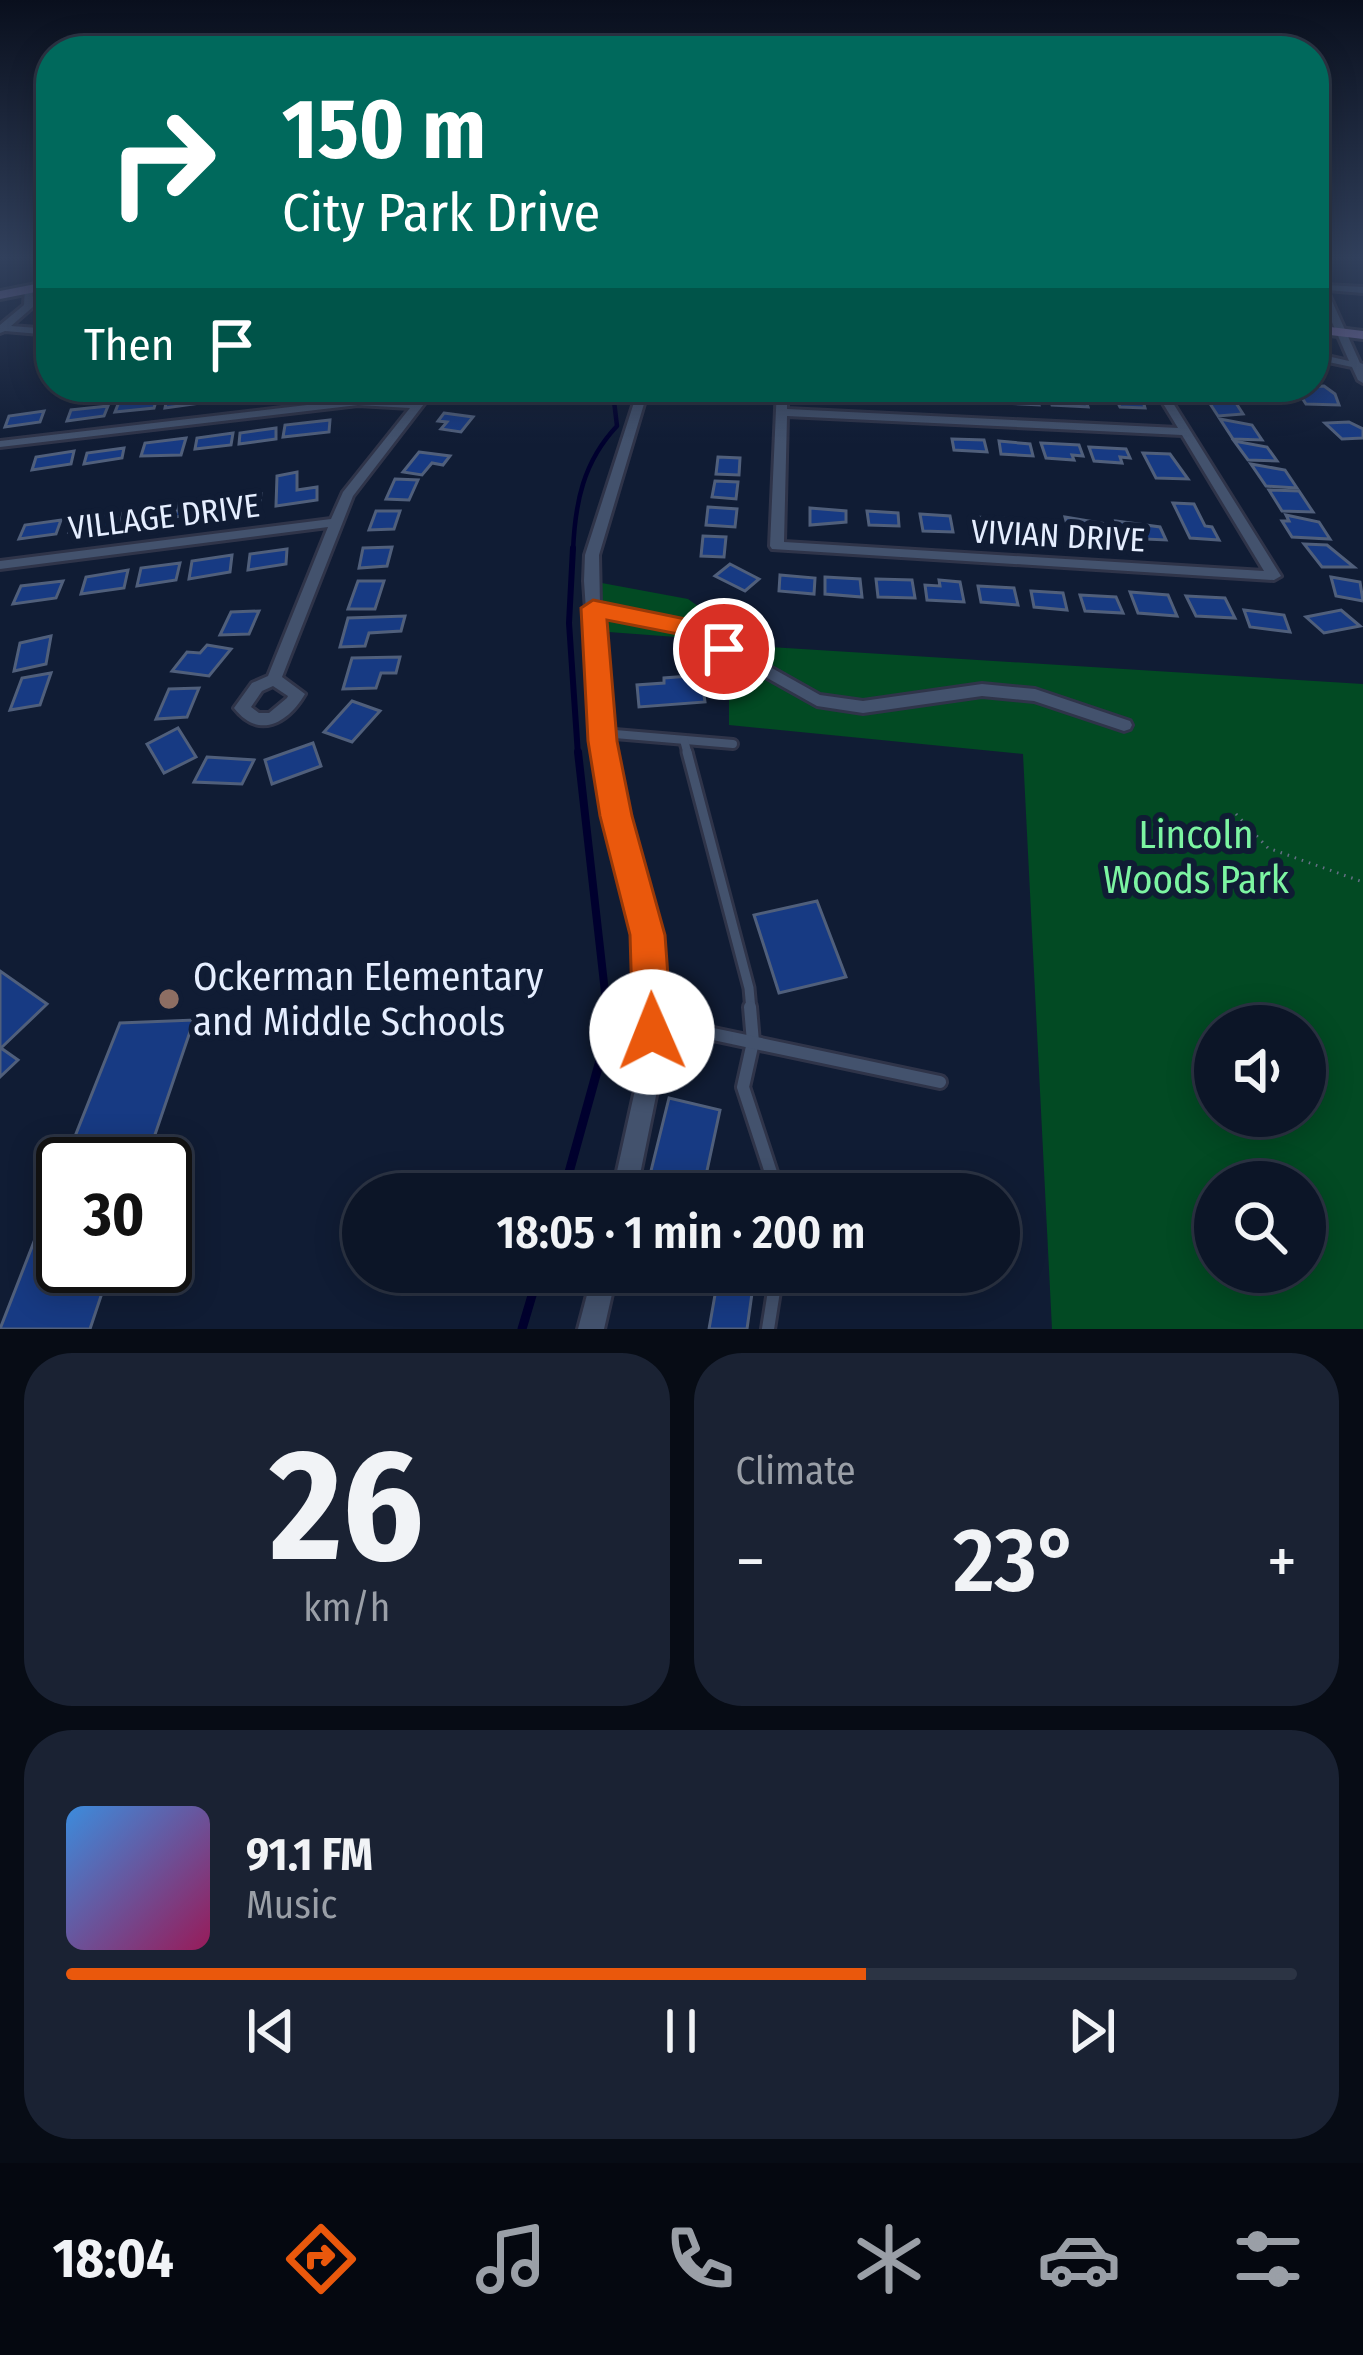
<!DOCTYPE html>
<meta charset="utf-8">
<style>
:root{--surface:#0c1527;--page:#1a2233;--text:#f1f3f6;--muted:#9a9fa7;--line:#2c3444;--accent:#ea580c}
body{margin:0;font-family:"Fira Sans Condensed",sans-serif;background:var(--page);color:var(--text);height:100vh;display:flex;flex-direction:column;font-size:45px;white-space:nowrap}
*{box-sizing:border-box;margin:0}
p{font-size:39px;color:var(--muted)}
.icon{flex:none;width:66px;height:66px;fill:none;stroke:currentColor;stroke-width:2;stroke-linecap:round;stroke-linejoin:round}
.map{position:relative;height:1329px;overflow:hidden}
.details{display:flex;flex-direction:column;gap:24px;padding:24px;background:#070c15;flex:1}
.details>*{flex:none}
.top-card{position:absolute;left:36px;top:36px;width:1293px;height:366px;border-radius:48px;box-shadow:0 6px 30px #0003,0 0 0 3px var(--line);background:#00695c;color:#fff;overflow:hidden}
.fabs{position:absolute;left:1194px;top:1005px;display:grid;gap:24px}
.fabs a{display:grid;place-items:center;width:132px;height:132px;border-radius:50%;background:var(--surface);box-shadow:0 6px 30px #0003,0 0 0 3px var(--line);font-size:60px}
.speed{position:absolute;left:36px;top:1137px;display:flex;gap:24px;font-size:60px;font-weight:700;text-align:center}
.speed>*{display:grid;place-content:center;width:156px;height:156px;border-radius:50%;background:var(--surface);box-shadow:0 6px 30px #0003,0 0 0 3px var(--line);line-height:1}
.speed .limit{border:6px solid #111;border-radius:18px;background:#fff;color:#111}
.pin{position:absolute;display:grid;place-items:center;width:102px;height:102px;color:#fff;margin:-51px;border:6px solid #fff;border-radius:50%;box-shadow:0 3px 12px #0007}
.me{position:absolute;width:132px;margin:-66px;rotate:359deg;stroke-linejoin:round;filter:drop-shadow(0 0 9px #0008)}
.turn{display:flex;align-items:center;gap:42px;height:252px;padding:0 48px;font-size:54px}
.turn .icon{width:156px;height:156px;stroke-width:2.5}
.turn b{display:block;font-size:84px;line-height:102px}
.then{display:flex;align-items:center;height:114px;padding:0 48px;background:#0003;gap:24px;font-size:45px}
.big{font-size:90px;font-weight:600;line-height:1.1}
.details .card{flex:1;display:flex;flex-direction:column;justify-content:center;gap:18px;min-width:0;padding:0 42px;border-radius:48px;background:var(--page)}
.details .dial{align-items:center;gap:0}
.dial b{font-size:156px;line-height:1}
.song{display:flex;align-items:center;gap:36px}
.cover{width:144px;height:144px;border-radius:18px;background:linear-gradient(135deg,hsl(210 70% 55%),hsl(330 70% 35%))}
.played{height:12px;border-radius:6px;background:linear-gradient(90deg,var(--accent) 65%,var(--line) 65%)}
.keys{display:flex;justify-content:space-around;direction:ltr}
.heat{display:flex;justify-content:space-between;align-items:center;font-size:66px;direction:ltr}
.details .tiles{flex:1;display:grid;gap:24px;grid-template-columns:1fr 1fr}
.card:last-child{grid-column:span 2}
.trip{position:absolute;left:342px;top:1173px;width:678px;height:120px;border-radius:60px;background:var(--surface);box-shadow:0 6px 30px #0003,0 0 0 3px var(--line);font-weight:600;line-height:120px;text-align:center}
.tab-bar{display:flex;height:192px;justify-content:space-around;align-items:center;background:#050810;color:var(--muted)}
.tab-bar .icon{width:84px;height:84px}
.tab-bar .selected{color:var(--accent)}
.tab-bar b{font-size:54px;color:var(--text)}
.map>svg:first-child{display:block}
.green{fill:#024a23;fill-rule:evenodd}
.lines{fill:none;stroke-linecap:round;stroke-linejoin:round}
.stream-far3{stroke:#00002e;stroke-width:4.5}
.stream-far2{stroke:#00002e;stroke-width:6}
.stream-far1{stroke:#00002e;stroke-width:8}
.stream{stroke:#00002e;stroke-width:9}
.building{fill:#173a83;stroke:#505f7b;stroke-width:3}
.service-far2-casing{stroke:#2f3449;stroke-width:14}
.service-far1-casing{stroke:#2f3449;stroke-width:15}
.service-casing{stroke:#2f3449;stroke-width:18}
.minor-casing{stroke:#2f3449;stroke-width:6}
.secondary-casing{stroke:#2f3449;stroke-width:6}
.path{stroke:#656f85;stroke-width:3;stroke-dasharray:1.5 6;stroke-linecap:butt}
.service-far2{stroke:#43526d;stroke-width:8}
.service-far1{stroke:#43526d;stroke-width:9}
.service{stroke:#43526d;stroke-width:12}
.minor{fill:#43526d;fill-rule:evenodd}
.secondary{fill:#716898;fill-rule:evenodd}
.route{fill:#ea580c;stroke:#983908;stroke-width:3}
.education-dot{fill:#8d6e63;stroke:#101c34;stroke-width:4.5}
.labels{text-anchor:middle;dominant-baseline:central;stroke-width:12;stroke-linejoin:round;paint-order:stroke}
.street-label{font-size:33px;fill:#e5eeff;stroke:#101c34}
.near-park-label{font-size:39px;fill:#7cf5a2;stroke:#101c34}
.near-poi-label{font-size:39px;fill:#e5eeff;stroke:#101c34;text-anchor:start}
</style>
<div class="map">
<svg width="1363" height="1329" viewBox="0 0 1363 1329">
<rect width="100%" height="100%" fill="#101c34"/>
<path class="green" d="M591,581L688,599L754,646L1363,684V1329H1052L1023,754L729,725V665L676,637L595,631ZM1215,1026H1305V1116H1215ZM1215,1182H1305V1272H1215Z"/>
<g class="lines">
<path class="stream-far3" d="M573,551C575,503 583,462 617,426L614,401L621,387"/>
<polyline class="stream-far2" points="573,548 569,623 578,755"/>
<polyline class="stream-far1" points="578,752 607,1010"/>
<g class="stream">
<polyline points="563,1194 609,1028 607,1007"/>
<polyline points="522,1329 539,1272"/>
</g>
</g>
<g class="building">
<polygon points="1324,386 1335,394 1339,405 1306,404 1295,387"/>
<polygon points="951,387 977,389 988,403 954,401"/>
<polygon points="1110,387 1130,388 1135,397 1142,397 1145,408 1120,407"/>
<polygon points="196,390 195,394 203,393 201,403 165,408 168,393"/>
<polygon points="1000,390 1025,392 1037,397 1039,405 1002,403"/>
<polygon points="1048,393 1084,395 1088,407 1052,405"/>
<polygon points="157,398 154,408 115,412 119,402"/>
<polygon points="1207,399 1234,400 1243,414 1218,416"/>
<polygon points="108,406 104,416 67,421 71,410"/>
<polygon points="44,411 40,422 5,427 9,416"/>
<polygon points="444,413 473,417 461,432 441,429 447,422 438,421"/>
<polygon points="1220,419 1252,425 1262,440 1233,439"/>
<polygon points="330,420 329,432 283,437 285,425"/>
<polygon points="1349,422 1363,429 1363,438 1342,439 1325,423"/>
<polygon points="276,428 276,439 239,444 240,433"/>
<polygon points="233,433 231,445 195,449 197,438"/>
<polygon points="186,438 181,455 141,456 145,443"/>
<polygon points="952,439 984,440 987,452 954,450"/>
<polygon points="999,441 1030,444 1033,456 1001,454"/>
<polygon points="1234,441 1267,447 1277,461 1248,460"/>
<polygon points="1041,443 1079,445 1083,456 1072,455 1074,460 1046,458"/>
<polygon points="1089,447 1126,449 1130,458 1120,457 1122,463 1094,461"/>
<polygon points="124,448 122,458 84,464 87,453"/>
<polygon points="74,451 71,464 32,470 36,457"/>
<polygon points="419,452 450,456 443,465 432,463 422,475 403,472"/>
<polygon points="1143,453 1170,454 1188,479 1156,478"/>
<polygon points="718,457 740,458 739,475 716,474"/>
<polygon points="1251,464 1285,470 1297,488 1266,486"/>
<polygon points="297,472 297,490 317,487 317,500 276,506 277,476"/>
<polygon points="395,479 418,480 409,500 386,499"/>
<polygon points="715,481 738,482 736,499 712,497"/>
<polygon points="1269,490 1299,491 1313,512 1282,511"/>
<polygon points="261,494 259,507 227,512 230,498"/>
<polygon points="216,498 214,511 175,517 178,504"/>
<polygon points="1173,503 1194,504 1205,526 1212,527 1219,540 1190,538"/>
<polygon points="165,506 163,519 120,526 123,513"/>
<polygon points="708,507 737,509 735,527 706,525"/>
<polygon points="810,508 846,511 846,522 810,525"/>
<polygon points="376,511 400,511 394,529 369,530"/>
<polygon points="867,511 898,513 899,526 869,525"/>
<polygon points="115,513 112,526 69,532 73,519"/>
<polygon points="920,514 950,516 953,532 923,531"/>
<polygon points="1286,515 1319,522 1330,539 1292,537 1282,521 1289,521"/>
<polygon points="971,517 1003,518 1007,532 973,530"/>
<polygon points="1065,517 1107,524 1112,539 1070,536"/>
<polygon points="61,520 56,534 19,539 25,525"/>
<polygon points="1021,521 1050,522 1056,538 1025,536"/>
<polygon points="1116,521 1160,527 1166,540 1123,538"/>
<polygon points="703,536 726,537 724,557 701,556"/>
<polygon points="1304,544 1327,545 1354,567 1322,567"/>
<polygon points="392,547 387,566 359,568 363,548"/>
<polygon points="287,549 286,564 248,570 250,554"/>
<polygon points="232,555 230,572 189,579 192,561"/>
<polygon points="180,563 176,580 137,586 141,568"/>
<polygon points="730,564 759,579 745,591 715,576"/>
<polygon points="128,570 124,588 81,594 86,577"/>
<polygon points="780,575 815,578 814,594 779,591"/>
<polygon points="825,577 860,579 862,597 825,594"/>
<polygon points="1331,577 1360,582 1363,601 1336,596"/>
<polygon points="876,579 912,580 915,598 878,597"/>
<polygon points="939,580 960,582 964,602 927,600 925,585 940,586"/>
<polygon points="63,581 56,598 13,604 21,586"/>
<polygon points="358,581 384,581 375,609 348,609"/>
<polygon points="978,586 1014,588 1018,605 981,602"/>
<polygon points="1031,591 1063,593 1067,610 1034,607"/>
<polygon points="1130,592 1168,595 1177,616 1138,613"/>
<polygon points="1080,595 1116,597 1123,613 1085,611"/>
<polygon points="1186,596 1225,598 1235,618 1196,616"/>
<polygon points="1244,610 1284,615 1290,632 1250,627"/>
<polygon points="1341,610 1360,626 1324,633 1306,617"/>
<polygon points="259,611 249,634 220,635 231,612"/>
<polygon points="405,616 401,631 369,633 365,646 340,647 348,618"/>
<polygon points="51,636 46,664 14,671 20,643"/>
<polygon points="207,645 231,649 209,676 172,671 187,652 200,653"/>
<polygon points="400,657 396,673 381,673 376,688 343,689 352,658"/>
<polygon points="51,673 40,705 10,710 22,678"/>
<polygon points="716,674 719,694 704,695 705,702 639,707 637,685 664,683 664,678"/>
<polygon points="199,688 187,717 156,719 169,689"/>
<polygon points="352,701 380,711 352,742 324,732"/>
<polygon points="178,728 196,757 164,773 147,744"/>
<polygon points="313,743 321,766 272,784 265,760"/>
<polygon points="207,757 254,760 242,784 194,782"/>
<polygon points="817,901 846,977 779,993 754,915"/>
<polygon points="0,971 47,1004 1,1048 18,1060 0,1077"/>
<polygon points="194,1020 145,1164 64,1164 120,1023"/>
<polygon points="669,1098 720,1110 702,1194 646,1191"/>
<polygon points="63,1167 63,1266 111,1266 90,1329 0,1329"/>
<polygon points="719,1272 755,1272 747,1329 709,1329"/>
</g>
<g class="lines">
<g class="service-far2-casing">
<g id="service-far2">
<polyline points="603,733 733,744"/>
<polyline points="684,740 688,755"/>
</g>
</g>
<g class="service-far1-casing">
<polyline id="service-far1" points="687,752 749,988 751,1010"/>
</g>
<g class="service-casing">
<g id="service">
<polyline points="750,1007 753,1042 743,1087 778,1194"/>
<polyline points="654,1032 699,1031 940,1082"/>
<polyline points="768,1329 777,1272"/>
</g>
</g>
<g class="minor-casing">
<g id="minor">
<polygon points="1314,268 1318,271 1325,285 1363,287 1363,293 1327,290 1360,363 1363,364 1363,383 1358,380 1352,367 1314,359 1314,353 1349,361 1314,281"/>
<polygon points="25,288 32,290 34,306 11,326 51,329 51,335 5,331 0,333 0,325 24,305"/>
<path d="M427,387H437L353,496L282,677L305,694C288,723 259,740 234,708L252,683L268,676L328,527L0,569V561L331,519L343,492L410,408L358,405L0,447V441L358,399L415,402ZM273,686L288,696L287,698L269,713H259L251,707L262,691Z"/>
<polygon points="639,387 649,387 599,555 600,605 695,625 820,695 863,701 982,684 1035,689 1130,721 1132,725 1130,729 1124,731 1034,701 982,696 863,713 817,706 686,632 601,614 611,741 662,967 659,1081 636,1194 612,1194 637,1081 642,967 595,741 584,581 585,555"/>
<path d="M777,387H787V409L1178,428L1153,387H1163L1281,576L1274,580L772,549L770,546ZM787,416L1182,435L1264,571L784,542Z"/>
<polygon points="593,1272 617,1272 604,1329 578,1329"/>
</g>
</g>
<g class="secondary-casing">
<g id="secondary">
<polygon points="51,281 51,289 0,299 0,291"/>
<polygon points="1314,325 1363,331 1363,339 1314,333"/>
</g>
</g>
<polyline class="path" points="1236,814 1268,848 1363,882"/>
<use href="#service-far2" class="service-far2"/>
<use href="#service-far1" class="service-far1"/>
<use href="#service" class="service"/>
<use href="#minor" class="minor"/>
<use href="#secondary" class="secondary"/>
</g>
<linearGradient id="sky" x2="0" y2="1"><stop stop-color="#090f1d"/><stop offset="0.58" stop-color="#31405c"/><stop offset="1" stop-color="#31405c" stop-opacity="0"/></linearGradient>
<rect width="1363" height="444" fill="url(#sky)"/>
<polygon class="route" points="593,600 700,622 738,649 724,659 683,635 607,620 617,741 632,816 665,935 672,1032 666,1045 652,1051 639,1045 633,1032 630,935 600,816 588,741 581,608"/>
<circle class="education-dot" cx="169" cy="999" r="12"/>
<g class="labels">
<g class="street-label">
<text transform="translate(164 517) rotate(-7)">VILLAGE DRIVE</text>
<text transform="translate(1058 536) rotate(3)">VIVIAN DRIVE</text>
</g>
<g class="near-park-label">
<text x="1196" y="835">Lincoln<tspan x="1196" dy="45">Woods Park</tspan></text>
</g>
<g class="near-poi-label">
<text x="193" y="977">Ockerman Elementary<tspan x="193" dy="45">and Middle Schools</tspan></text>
</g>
</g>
</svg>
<div class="fabs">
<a><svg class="icon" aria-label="sound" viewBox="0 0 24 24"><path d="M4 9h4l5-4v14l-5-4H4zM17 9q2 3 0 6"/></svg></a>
<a><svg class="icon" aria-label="search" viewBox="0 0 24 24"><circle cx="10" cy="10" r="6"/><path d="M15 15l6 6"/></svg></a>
</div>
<div class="speed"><div class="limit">30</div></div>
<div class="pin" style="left:724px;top:649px;background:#d93025"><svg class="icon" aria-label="arrive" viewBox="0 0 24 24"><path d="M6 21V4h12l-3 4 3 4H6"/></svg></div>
<svg class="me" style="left:652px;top:1032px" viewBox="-20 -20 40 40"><circle r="19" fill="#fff"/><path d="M0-13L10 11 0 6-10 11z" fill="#ea580c"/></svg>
<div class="trip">18:05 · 1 min · 200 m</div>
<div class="top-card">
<div class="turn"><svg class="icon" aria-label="right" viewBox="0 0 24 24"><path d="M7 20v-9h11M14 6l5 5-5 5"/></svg><div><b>150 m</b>City Park Drive</div></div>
<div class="then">Then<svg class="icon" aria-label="arrive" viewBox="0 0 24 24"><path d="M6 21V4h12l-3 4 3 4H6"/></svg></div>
</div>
</div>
<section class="details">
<div class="tiles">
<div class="card dial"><b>26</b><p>km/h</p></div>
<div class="card"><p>Climate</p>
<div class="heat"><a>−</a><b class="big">23°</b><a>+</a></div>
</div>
<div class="card">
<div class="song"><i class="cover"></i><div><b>91.1 FM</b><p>Music</p></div></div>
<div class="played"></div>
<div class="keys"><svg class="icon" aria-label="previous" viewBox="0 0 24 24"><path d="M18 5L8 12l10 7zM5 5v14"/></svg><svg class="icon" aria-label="pause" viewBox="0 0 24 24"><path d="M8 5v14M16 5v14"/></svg><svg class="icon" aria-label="next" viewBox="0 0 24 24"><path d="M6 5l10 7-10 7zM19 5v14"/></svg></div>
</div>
</div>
</section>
<nav class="tab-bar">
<b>18:04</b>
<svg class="icon selected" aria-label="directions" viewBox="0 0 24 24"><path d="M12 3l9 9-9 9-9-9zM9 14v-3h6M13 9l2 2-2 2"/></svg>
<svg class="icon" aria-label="music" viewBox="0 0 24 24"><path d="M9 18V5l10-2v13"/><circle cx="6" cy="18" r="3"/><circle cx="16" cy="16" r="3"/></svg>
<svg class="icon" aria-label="phone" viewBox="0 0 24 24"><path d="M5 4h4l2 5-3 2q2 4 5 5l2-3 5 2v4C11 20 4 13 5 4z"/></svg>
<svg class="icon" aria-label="climate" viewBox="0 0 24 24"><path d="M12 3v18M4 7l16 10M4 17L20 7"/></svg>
<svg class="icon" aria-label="car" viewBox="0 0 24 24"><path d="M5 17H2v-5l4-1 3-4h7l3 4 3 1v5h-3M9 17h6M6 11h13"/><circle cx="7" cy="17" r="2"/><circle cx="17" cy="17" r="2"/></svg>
<svg class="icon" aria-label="filters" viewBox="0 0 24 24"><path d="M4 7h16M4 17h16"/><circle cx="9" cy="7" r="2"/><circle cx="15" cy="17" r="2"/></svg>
</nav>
